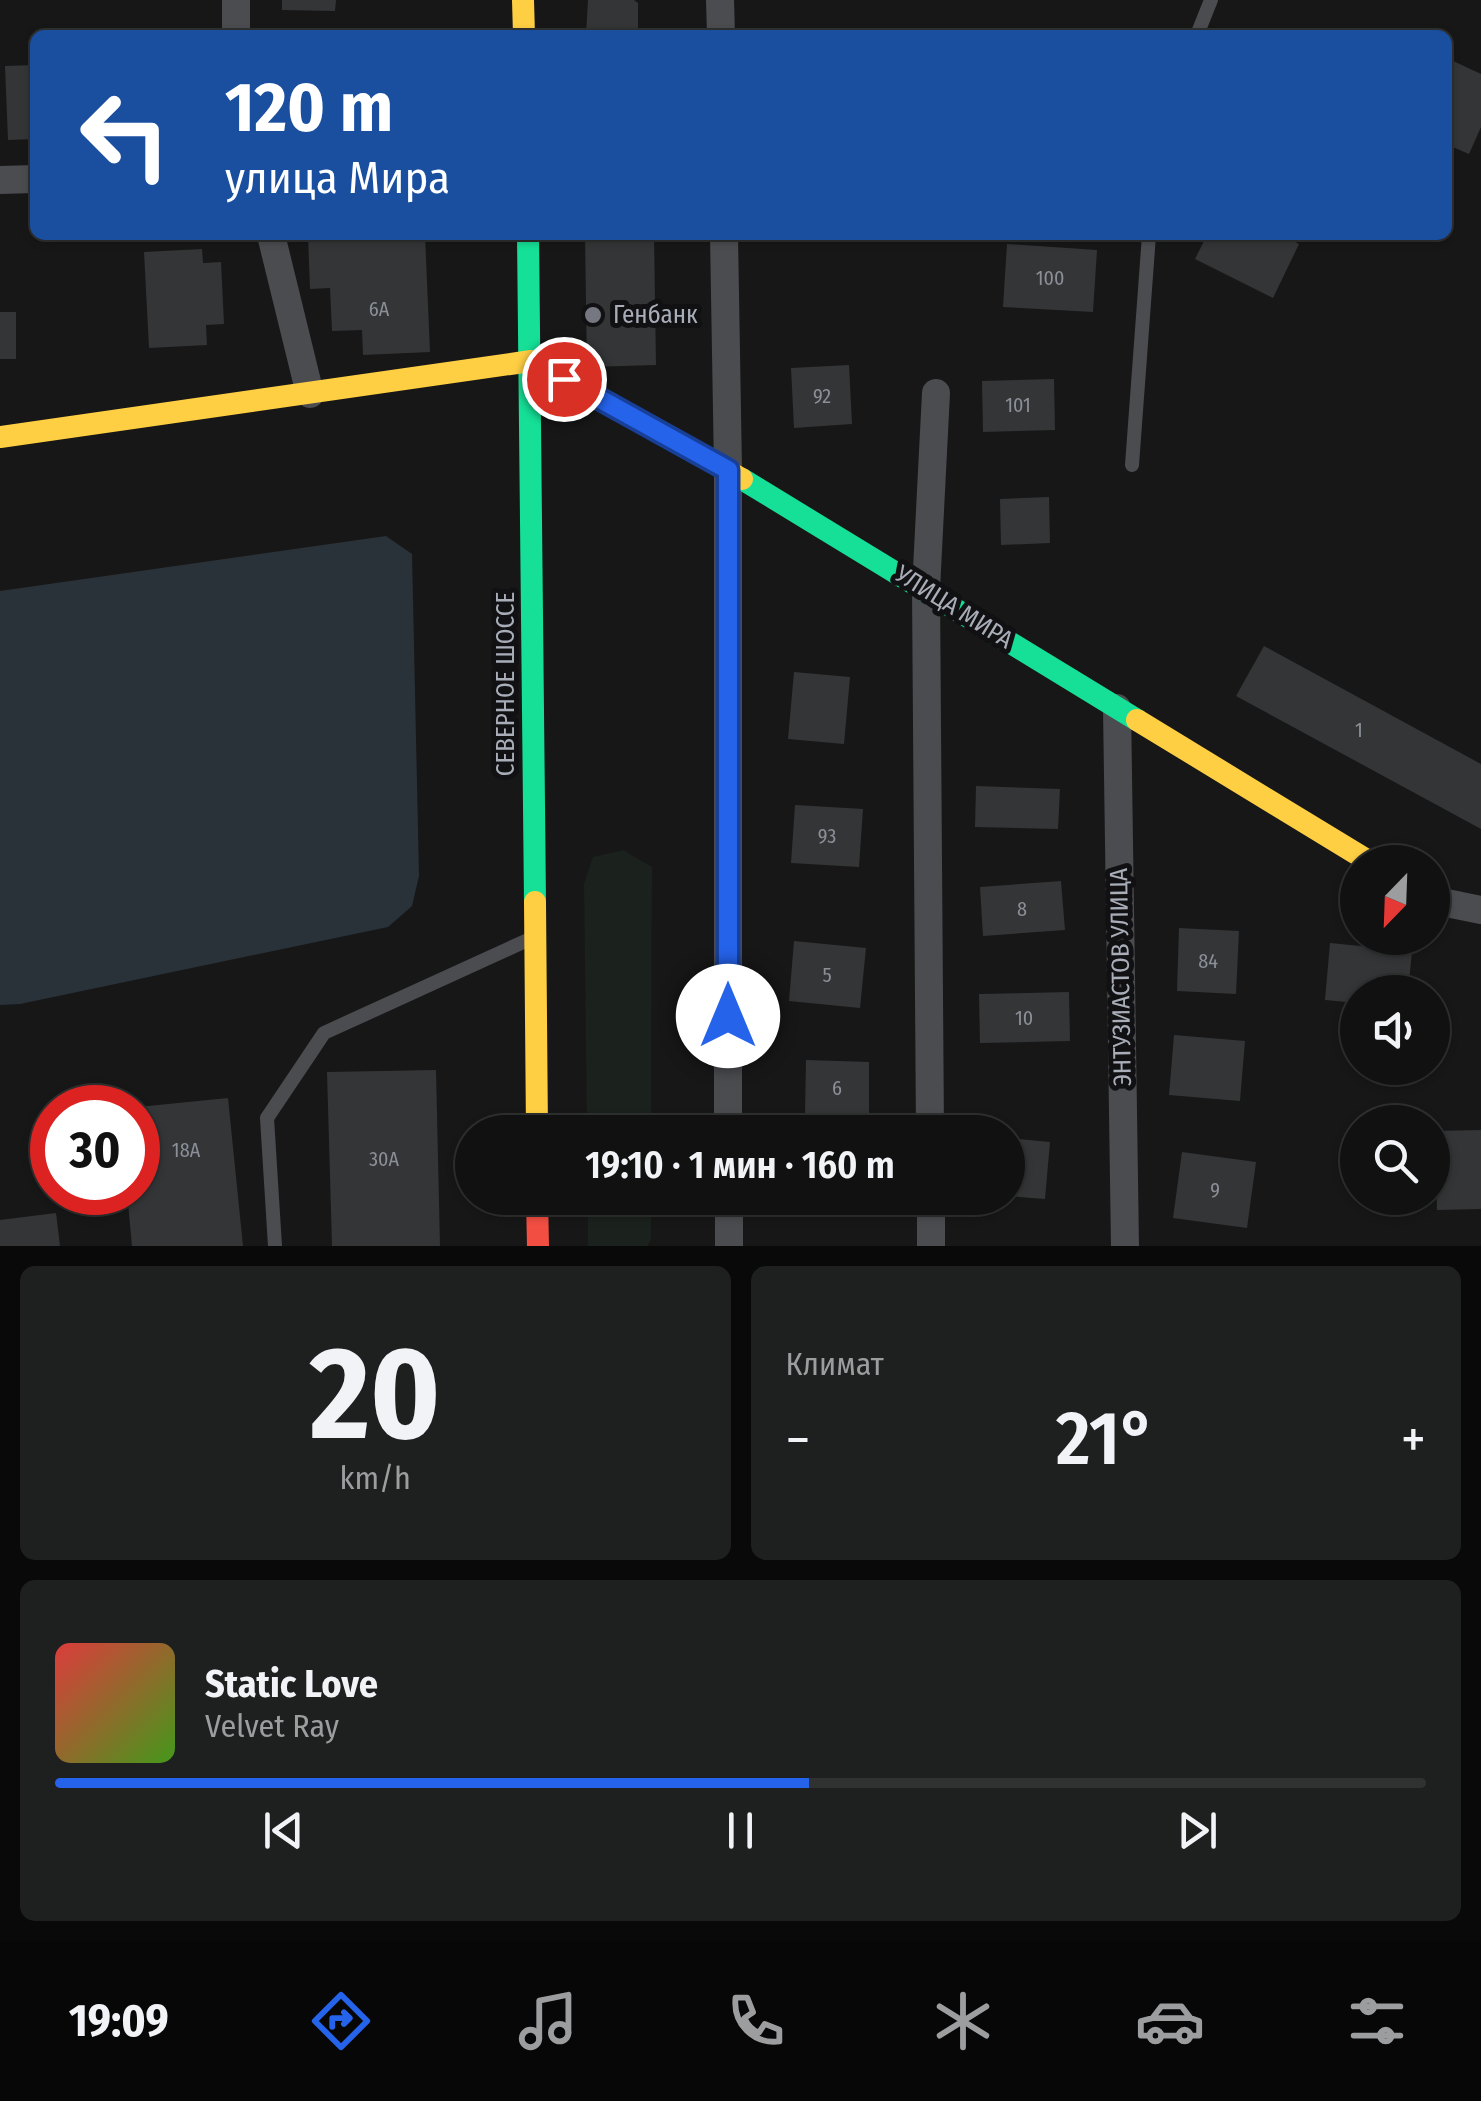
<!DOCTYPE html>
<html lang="ru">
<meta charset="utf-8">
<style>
:root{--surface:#111;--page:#1e1f1f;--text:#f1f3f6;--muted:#9c9d9f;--line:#303131;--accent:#2563eb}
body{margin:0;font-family:"Fira Sans Condensed",sans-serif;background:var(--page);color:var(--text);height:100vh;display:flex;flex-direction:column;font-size:38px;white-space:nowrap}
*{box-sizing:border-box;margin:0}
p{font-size:32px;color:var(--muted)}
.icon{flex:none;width:55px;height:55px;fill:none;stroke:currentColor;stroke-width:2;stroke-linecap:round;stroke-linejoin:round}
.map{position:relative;height:1246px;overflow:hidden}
.details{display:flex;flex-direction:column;gap:20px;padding:20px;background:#090909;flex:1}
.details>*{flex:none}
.banner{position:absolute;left:30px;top:30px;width:1422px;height:210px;border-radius:15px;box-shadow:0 2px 8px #0004,0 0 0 2px var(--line);background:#1a4fa0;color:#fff;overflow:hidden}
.needle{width:65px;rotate:203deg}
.buttons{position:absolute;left:1340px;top:845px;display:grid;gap:20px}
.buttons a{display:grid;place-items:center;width:110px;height:110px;border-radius:50%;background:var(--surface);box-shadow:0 2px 8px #0004,0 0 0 2px var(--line);font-size:50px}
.speed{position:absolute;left:30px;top:1085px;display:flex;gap:20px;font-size:50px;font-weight:700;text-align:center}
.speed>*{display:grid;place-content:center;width:130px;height:130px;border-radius:50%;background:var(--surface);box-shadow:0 2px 8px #0004,0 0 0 2px var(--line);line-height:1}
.speed .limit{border:15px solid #d22;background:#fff;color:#111}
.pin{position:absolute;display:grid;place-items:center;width:85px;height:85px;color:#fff;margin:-42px;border:5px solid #fff;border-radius:50%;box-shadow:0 2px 10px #0007}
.me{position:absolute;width:110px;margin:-55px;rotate:0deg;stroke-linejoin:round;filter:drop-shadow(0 0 8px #0008)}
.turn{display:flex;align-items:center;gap:35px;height:210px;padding:0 30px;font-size:45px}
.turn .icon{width:130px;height:130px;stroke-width:2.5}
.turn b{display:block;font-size:70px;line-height:85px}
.big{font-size:75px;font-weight:600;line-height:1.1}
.details .tile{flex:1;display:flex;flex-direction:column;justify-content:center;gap:15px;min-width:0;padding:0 35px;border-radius:15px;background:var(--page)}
.details .dial{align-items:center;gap:0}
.dial b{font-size:130px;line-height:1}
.song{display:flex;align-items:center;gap:30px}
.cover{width:120px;height:120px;border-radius:15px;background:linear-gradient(135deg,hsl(0 70% 55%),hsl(100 70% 35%))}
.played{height:10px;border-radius:5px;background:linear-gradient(90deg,var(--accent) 55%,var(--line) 55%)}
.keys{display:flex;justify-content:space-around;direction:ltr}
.heat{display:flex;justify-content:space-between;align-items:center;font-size:55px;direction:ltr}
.details .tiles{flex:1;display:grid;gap:20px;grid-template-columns:1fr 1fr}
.tile:last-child{grid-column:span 2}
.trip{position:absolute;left:455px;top:1115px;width:570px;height:100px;border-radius:50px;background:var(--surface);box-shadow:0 2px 8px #0004,0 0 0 2px var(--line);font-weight:600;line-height:100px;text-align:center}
.dock{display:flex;height:160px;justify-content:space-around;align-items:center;background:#070707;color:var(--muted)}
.dock .icon{width:70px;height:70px}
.dock .current{color:var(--accent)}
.dock b{font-size:45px;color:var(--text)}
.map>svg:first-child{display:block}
.green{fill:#1b211c}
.water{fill:#2a3239}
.building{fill:#343537}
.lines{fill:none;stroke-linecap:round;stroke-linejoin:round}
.lane{stroke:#4b4c50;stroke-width:14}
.street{stroke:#4b4c50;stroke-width:28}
.fast{stroke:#16e098;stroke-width:22}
.slow{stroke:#ffcf43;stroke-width:22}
.jam{stroke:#f24e42;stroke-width:22}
.route-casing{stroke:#184099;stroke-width:25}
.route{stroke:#2563eb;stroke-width:18}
.poi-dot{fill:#757880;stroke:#111113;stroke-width:4}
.labels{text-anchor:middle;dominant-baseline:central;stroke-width:10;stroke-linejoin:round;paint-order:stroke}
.number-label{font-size:20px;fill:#8b8f98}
.poi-label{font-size:25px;fill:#a8adb8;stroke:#111113;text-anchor:start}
.street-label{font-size:25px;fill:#a8adb8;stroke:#111113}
</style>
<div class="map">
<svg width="1481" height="1246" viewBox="0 0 1481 1246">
<rect width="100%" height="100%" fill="#171717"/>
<g class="green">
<polygon points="623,850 652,867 651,1132 587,1132 584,884 593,857"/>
<polygon points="588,1198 651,1198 651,1240 647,1246 588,1246"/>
</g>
<polygon class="water" points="386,536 412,554 419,876 412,906 388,927 20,1004 0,1005 0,591"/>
<g class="building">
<polygon points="282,0 336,0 335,11 282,10"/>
<polygon points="588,0 634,0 638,3 638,35 586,35"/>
<polygon points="1449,59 1481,74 1481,127 1469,154 1448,145"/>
<polygon points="35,65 35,139 8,140 5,66"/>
<polygon points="308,235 425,235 430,352 363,355 362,330 332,331 330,288 310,289"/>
<polygon points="585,235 654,235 656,365 587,367"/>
<polygon points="1207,235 1282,235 1299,244 1273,298 1195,259"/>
<polygon points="1007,244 1097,250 1093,312 1003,307"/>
<polygon points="202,249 203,263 221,262 224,324 206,325 207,345 149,348 144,252"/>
<rect x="0" y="312" width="16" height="47"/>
<polygon points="849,365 852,424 794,428 791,368"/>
<polygon points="1054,379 1055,430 983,432 982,381"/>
<polygon points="1049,497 1050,543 1001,545 1000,499"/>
<polygon points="1264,646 1481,764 1481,829 1236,696"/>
<polygon points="794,672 850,677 844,744 788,739"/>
<polygon points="976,786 1060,789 1058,829 975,827"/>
<polygon points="795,805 863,809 859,867 791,863"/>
<polygon points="1061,881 1065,930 983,936 980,887"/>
<polygon points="1179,928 1239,931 1236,994 1177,991"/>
<polygon points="794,941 866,948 860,1008 789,1001"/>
<polygon points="1330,943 1412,951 1408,992 1358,992 1358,1003 1325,1000"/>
<polygon points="1069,992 1070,1041 980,1043 979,994"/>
<polygon points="1174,1035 1245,1041 1240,1101 1169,1095"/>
<polygon points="806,1060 869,1062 869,1115 805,1115"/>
<polygon points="436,1070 440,1246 332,1246 327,1072"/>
<polygon points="228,1098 243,1246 132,1246 127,1192 138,1192 138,1107"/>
<polygon points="1481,1130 1481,1209 1437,1210 1435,1131"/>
<polygon points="1008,1138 1050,1142 1045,1199 1008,1196"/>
<polygon points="1182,1152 1256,1162 1247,1228 1173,1218"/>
<polygon points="799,1198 866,1198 865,1214 798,1210"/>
<polygon points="56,1213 60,1246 0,1246 0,1220"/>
</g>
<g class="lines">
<g class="lane">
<polyline points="1197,35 1211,0"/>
<polyline points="1132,465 1149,235"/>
<polyline points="275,1246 267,1118 324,1033 530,939"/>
</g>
<g class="street">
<polyline points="236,0 236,35"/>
<polyline points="720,0 721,35"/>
<polyline points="0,180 35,179"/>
<polyline points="271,235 310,394"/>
<polyline points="724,235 728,470 728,1132"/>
<polyline points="1117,708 1125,1246"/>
<polyline points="1432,900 1481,910"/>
<polyline points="930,1132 926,589 936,393"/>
<polyline points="729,1198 729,1246"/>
<polyline points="931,1198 931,1246"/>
</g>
<g class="fast">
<polyline points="528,235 535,902"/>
<polyline points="742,479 1137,720"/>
</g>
<g class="slow">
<polyline points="523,0 524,35"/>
<polyline points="0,437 531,361 742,479"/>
<polyline points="1137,720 1370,862"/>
<polyline points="535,902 537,1132"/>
</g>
<polyline class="jam" points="537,1198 538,1246"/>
</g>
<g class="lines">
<g class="route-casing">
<polyline id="route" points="564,379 728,470 728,1016"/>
</g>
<use href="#route" class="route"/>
</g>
<circle class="poi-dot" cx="593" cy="315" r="10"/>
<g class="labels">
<g class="number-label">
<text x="1050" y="278">100</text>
<text x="379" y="309">6А</text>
<text x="822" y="396">92</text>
<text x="1018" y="405">101</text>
<text x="1359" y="730">1</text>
<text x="827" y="836">93</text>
<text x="1022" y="909">8</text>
<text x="1208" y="961">84</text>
<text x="827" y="975">5</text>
<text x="1024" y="1018">10</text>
<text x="837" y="1088">6</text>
<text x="186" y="1150">18А</text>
<text x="384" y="1159">30А</text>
<text x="1215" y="1190">9</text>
</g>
<g class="poi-label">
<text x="613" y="315">Генбанк</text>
</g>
<g class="street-label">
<text transform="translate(954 607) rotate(32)">УЛИЦА МИРА</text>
<text transform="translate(506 684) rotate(-90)">СЕВЕРНОЕ ШОССЕ</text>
<text transform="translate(1121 977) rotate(-91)">ЭНТУЗИАСТОВ УЛИЦА</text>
</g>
</g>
</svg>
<div class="buttons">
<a><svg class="needle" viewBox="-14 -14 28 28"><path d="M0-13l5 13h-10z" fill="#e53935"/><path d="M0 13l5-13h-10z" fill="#9c9d9f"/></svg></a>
<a><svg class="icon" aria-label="sound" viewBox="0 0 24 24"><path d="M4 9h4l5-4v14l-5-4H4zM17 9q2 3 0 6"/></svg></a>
<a><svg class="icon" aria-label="search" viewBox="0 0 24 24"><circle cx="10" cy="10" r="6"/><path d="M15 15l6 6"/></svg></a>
</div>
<div class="speed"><div class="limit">30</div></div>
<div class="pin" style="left:564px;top:379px;background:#d93025"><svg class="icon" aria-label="arrive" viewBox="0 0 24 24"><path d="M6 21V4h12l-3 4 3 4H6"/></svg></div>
<svg class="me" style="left:728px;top:1016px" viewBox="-20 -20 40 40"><circle r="19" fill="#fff"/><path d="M0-13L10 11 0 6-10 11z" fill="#2563eb"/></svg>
<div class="trip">19:10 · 1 мин · 160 m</div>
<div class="banner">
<div class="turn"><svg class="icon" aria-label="left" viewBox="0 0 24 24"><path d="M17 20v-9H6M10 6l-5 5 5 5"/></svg><div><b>120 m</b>улица Мира</div></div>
</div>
</div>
<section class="details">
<div class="tiles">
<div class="tile dial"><b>20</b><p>km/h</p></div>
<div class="tile"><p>Климат</p>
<div class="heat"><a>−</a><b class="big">21°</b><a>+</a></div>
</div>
<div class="tile">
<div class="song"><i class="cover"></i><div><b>Static Love</b><p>Velvet Ray</p></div></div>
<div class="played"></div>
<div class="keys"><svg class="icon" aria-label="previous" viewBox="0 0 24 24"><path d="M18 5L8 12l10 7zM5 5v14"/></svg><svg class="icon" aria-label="pause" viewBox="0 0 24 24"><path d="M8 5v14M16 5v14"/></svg><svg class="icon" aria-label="next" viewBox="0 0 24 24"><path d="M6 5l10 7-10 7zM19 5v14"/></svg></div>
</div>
</div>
</section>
<nav class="dock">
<b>19:09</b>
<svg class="icon current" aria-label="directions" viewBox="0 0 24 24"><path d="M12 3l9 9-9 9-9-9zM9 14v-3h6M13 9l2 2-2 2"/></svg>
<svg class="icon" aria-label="music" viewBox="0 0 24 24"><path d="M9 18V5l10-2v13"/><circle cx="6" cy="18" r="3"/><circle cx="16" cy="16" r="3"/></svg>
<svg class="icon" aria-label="phone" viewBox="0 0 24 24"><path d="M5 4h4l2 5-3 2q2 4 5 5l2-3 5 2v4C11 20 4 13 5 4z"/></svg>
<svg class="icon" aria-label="climate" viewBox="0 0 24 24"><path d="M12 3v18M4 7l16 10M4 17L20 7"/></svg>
<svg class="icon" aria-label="car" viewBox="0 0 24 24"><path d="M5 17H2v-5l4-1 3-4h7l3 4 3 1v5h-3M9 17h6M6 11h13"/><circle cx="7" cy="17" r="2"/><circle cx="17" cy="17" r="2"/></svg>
<svg class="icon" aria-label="filters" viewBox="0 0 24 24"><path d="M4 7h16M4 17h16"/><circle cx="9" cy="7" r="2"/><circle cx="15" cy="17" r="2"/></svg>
</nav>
